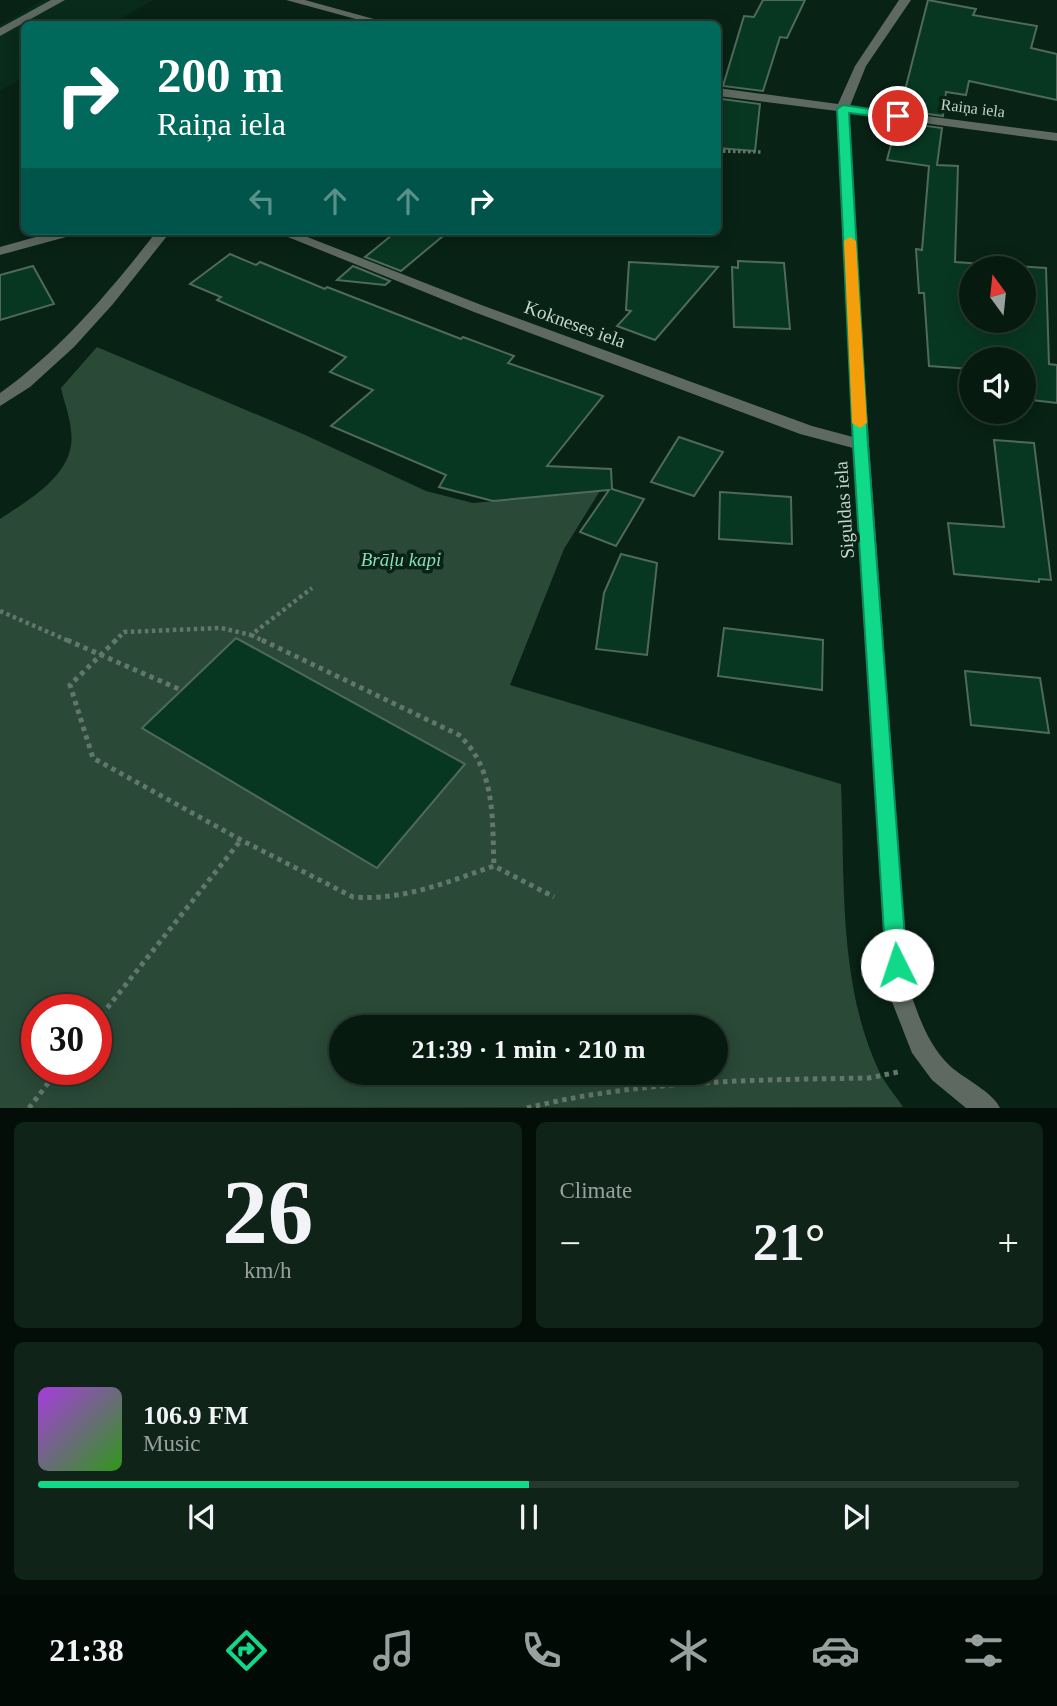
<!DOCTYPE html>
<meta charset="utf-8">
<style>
:root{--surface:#061a10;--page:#0f2319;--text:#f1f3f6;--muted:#98a19f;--line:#273830;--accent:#10d98a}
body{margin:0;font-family:"Times New Roman",serif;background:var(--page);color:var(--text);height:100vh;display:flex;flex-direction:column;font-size:26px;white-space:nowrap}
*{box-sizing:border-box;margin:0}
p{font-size:23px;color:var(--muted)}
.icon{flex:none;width:38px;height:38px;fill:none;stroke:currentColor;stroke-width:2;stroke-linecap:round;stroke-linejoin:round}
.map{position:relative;height:1108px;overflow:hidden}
.panel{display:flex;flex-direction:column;gap:14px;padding:14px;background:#030e09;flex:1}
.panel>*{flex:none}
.top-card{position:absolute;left:21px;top:21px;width:700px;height:214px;border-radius:10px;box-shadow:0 4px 18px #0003,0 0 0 2px var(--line);background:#00695c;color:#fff;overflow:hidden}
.needle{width:46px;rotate:345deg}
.tools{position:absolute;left:959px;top:256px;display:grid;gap:14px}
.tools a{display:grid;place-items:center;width:77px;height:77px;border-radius:50%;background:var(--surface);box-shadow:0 4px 18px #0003,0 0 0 2px var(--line);font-size:35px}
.speed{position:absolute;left:21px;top:994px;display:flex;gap:14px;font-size:35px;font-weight:700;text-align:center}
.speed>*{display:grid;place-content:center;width:91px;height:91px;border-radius:50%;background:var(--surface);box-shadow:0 4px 18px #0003,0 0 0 2px var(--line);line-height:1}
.speed .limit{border:10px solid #d22;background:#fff;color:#111}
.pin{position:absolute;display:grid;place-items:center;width:60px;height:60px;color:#fff;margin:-30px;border:4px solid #fff;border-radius:50%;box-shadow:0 2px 7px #0007}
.me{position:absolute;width:77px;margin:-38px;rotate:356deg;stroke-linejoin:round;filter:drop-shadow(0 0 5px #0008)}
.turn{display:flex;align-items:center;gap:24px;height:147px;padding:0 21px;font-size:32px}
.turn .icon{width:91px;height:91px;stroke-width:2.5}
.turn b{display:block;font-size:49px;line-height:60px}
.lanes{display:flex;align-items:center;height:66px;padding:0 21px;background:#0003;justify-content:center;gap:35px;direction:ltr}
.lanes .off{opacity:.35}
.big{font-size:52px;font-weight:600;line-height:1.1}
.panel .tile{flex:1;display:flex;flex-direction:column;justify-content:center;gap:10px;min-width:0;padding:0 24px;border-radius:10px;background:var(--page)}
.panel .dial{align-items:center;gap:0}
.dial b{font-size:91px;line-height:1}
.song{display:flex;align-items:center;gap:21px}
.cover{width:84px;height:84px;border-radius:10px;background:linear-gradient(135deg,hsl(280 70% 55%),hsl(110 70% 35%))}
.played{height:7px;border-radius:4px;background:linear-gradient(90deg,var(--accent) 50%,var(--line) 50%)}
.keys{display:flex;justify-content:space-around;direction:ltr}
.heat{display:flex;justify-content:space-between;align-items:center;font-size:38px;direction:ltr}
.panel .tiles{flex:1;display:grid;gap:14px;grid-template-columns:1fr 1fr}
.tile:last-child{grid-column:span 2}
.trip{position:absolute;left:329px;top:1015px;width:399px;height:70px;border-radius:35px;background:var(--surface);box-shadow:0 4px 18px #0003,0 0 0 2px var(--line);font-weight:600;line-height:70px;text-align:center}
.tabs{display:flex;height:112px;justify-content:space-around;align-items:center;background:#020a06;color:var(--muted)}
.tabs .icon{width:49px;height:49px}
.tabs .on{color:var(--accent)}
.tabs b{font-size:32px;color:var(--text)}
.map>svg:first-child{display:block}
.built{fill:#092b1b}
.green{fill:#2a4937;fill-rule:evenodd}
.building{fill:#083721;stroke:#4f6a5a;stroke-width:2;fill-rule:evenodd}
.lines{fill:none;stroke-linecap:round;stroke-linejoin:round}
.path-far2{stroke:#62776c;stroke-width:3.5;stroke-dasharray:2.5 2.5;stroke-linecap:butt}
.path-far1{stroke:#62776c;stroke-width:4.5;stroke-dasharray:3.5 3.5;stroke-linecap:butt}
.path{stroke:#62776c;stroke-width:5;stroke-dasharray:4.5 4.5;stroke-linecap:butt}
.minor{fill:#5d6961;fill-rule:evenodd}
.route{fill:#10d98a;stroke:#0a8d5a;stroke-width:2}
.slow{fill:#f59e0b}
.labels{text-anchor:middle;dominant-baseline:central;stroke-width:7;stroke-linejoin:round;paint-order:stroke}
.far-street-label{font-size:16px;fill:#c6d6cc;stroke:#082215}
.street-label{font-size:19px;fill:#c6d6cc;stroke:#082215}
.park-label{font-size:19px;font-style:italic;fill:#89dfaf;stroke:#082215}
</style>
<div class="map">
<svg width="1057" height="1108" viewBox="0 0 1057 1108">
<rect width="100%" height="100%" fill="#082215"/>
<polygon class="built" points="43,0 153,0 112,24 24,24 24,77 0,91 0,25"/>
<path class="green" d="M97,347L303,434L426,491L473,503L528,498L603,486L564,549L510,685L841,784C845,879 838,984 879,1071C885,1084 896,1096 903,1107L0,1108V519C30,499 77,473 71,431C70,417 64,402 61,388ZM37,1010H96V1069H37ZM341,1027H716V1073H341Z"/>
<g class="building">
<polygon points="763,0 805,0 787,38 780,37 763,91 723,86 744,16 754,17"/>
<polygon points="928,0 976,9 973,15 1037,26 1031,48 1057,54 1057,100 969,81 966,95 946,92 943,116 900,110"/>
<polygon points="722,99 760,104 755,151 718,148"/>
<path d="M897,122L942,128L937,165L958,166L955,262L1046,268L1049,364L1057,365V403L1024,399V359H971V369L929,366L924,293H919L916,249L922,250L929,166L887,160ZM971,268H1024V320H971Z"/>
<polygon points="397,231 449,231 401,271 365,257"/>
<polygon points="230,254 256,265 260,262 325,289 327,287 461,339 463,337 514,356 508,363 603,396 547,466 611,469 612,489 644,499 616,546 580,532 609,490 493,501 439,487 446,475 331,426 373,390 330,372 346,357 217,300 221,297 190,284"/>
<polygon points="738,261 784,263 790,329 734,327 732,267 738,268"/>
<polygon points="629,262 718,267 655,340 617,326 631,311 626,310"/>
<polygon points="33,266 54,304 0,320 0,275"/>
<polygon points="353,266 390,281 385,285 337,280"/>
<polygon points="679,437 723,452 694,496 651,482"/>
<polygon points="994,440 1034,443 1051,580 1039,579 1039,582 954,574 948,523 1004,527"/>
<polygon points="720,492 791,497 792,544 719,539"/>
<polygon points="621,554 657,563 647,655 596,649 604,593"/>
<polygon points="724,628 823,640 822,690 718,676"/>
<polygon points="236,638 465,764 377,868 142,728"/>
<polygon points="965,671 1040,678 1049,733 971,725"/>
</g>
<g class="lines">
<polyline class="path-far2" points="718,151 763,152"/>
<g class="path-far1">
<polyline points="0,611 71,642"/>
<polyline points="251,635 266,642"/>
<polyline points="114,642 124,632 221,628 251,635 312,588"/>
</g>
<g class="path">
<polyline points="67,640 181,690"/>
<path d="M116,640L70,685L93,758L241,840L353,897C403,901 447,882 494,866L554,897"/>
<path d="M262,640L459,735C496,770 492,818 494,866"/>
<polyline points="96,1022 241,840"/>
<polyline points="29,1108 59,1069"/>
<path d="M527,1108C640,1080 753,1080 869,1078L898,1072"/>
</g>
<g class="minor">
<polygon points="51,0 65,0 0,36 0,28"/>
<polygon points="286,0 305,0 392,24 374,24"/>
<path d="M899,0H911L866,66L850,106L1057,133V141L849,113L869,445L909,989C919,1017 928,1045 950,1066C963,1078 993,1092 1000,1108H966L932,1080L912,1053L887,989L853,448L800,434L474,312L273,231H292L484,306L812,426L853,437L837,111L718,96V88L838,104L855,66Z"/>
<polygon points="57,231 79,231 77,234 0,255 0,247"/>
<path d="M157,231H171L113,304L74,347L30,387L0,406V393C62,349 110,291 157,231Z"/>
</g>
</g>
<polygon class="route" points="843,105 898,113 904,116 898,119 849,113 868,445 907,965 904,972 897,975 889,972 886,965 853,445 837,109"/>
<polygon class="slow" points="850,237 856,241 867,423 860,428 852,423 844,241"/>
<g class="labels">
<g class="far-street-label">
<text transform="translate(973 108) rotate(7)">Raiņa iela</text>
</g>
<g class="street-label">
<text transform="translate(575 324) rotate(20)">Kokneses iela</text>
<text transform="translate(844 510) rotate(-94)">Siguldas iela</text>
</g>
<g class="park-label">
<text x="401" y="559">Brāļu kapi</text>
</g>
</g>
</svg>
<div class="tools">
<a><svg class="needle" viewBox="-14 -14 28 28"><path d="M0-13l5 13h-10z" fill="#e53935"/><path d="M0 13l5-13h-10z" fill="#98a19f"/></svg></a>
<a><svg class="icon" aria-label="sound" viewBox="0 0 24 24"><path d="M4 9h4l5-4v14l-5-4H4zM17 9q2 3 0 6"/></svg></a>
</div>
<div class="speed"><div class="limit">30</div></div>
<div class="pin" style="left:898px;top:116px;background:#d93025"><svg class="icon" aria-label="arrive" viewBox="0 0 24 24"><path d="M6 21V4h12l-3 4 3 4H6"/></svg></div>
<svg class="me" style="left:897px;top:965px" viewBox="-20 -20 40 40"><circle r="19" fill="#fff"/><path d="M0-13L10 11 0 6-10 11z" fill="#10d98a"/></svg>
<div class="trip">21:39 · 1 min · 210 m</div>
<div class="top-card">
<div class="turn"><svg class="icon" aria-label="right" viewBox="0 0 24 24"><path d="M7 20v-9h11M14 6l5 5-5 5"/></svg><div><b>200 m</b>Raiņa iela</div></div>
<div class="lanes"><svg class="icon off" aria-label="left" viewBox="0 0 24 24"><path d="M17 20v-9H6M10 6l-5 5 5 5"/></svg><svg class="icon off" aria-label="ahead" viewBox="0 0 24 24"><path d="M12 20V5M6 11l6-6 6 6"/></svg><svg class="icon off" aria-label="ahead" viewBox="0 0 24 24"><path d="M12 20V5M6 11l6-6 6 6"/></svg><svg class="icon" aria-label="right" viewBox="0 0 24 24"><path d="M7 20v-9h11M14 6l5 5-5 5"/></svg></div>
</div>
</div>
<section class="panel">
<div class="tiles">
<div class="tile dial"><b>26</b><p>km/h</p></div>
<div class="tile"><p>Climate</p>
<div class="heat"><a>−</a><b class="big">21°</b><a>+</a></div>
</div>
<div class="tile">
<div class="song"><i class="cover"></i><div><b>106.9 FM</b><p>Music</p></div></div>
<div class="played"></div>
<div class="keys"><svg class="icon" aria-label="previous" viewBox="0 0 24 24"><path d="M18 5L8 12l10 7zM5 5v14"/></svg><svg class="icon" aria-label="pause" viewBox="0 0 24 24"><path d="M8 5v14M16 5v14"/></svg><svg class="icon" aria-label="next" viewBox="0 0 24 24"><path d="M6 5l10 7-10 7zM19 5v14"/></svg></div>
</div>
</div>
</section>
<nav class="tabs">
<b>21:38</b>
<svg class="icon on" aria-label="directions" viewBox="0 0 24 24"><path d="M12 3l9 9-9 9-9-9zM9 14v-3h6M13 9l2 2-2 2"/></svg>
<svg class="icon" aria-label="music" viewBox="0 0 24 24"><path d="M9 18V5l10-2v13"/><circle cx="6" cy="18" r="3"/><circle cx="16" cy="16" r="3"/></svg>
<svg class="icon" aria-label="phone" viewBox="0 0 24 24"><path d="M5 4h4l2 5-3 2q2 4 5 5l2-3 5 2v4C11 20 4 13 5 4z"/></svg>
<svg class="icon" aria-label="climate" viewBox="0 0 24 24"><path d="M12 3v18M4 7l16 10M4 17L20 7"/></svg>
<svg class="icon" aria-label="car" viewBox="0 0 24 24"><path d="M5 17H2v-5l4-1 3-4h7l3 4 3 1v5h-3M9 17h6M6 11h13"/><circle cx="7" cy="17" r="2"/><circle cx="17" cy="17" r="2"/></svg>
<svg class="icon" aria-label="filters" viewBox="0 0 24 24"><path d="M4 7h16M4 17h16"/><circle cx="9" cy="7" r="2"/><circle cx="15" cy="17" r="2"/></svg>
</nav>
